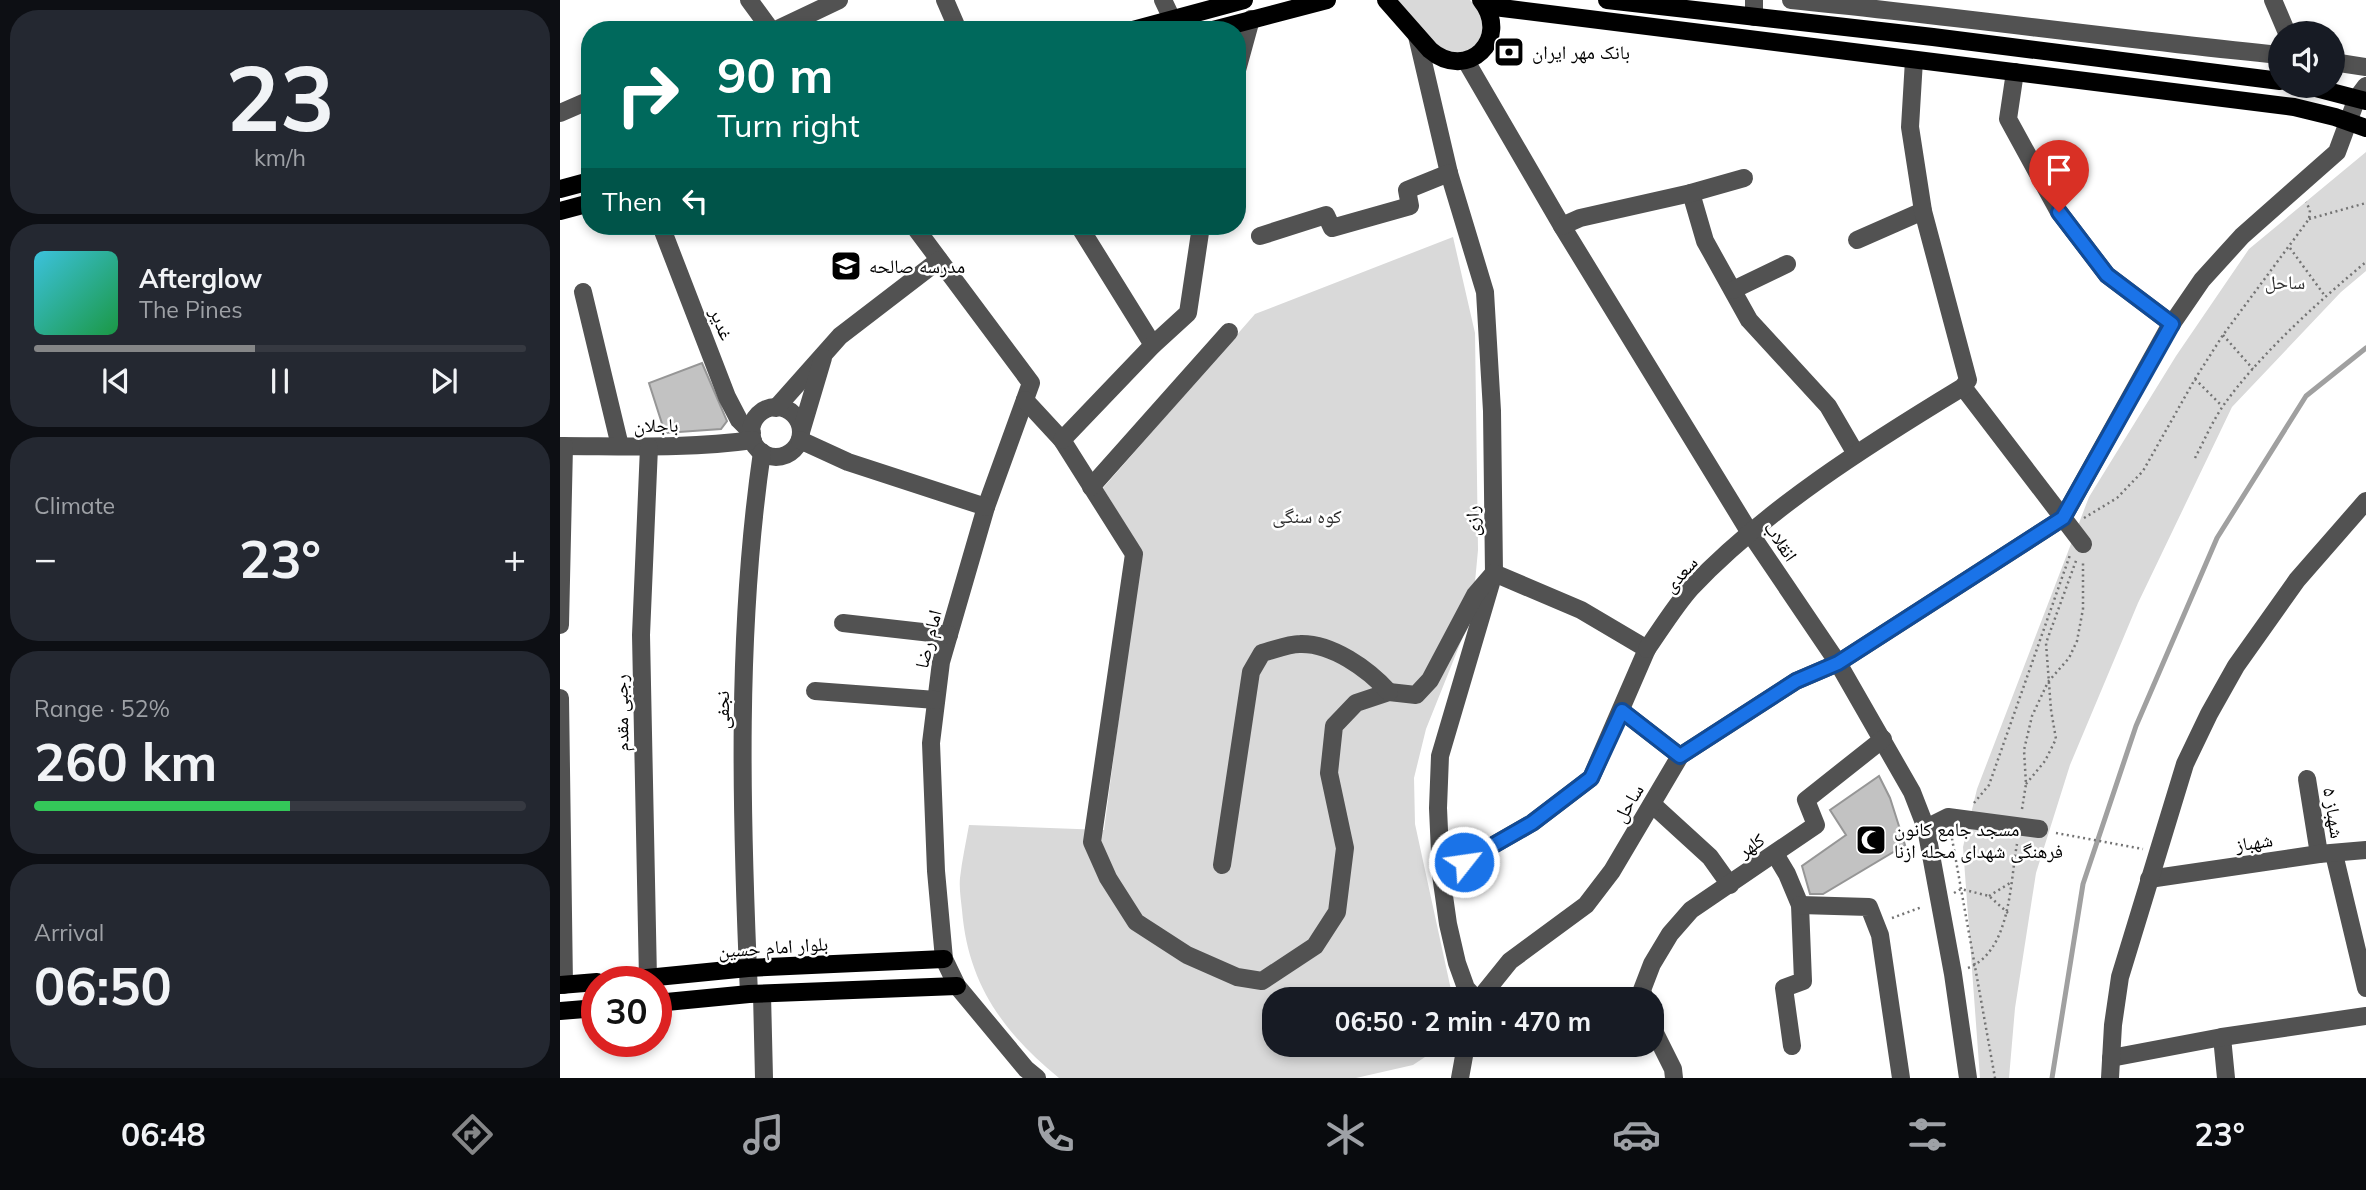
<!DOCTYPE html>
<meta charset="utf-8">
<style>
:root{--surface:#171b24;--page:#242831;--text:#f1f3f6;--muted:#9ea1a6;--line:#363941;--accent:#858687}
body{margin:0;font-family:Mulish,"Noto Naskh Arabic",sans-serif;background:var(--page);color:var(--text);height:100vh;display:flex;flex-direction:column;font-size:26px;white-space:nowrap}
*{box-sizing:border-box;margin:0}
p{font-size:23px;color:var(--muted)}
.icon{flex:none;width:38px;height:38px;fill:none;stroke:currentColor;stroke-width:2;stroke-linecap:round;stroke-linejoin:round}
.map{position:relative;flex:1;overflow:hidden}
.side{display:flex;flex-direction:column;gap:10px;padding:10px;background:#0d0f14;width:560px}
.side>*{flex:none}
.top-card{position:absolute;left:21px;top:21px;width:665px;height:214px;border-radius:28px;box-shadow:0 4px 10px #0003;background:#00695c;color:#fff;overflow:hidden}
.fabs{position:absolute;left:1708px;top:21px;display:grid;gap:14px}
.fabs a{display:grid;place-items:center;width:77px;height:77px;border-radius:50%;background:var(--surface);box-shadow:0 4px 10px #0003;font-size:35px}
.speed{position:absolute;left:21px;top:966px;display:flex;gap:14px;font-size:35px;font-weight:700;text-align:center}
.speed>*{display:grid;place-content:center;width:91px;height:91px;border-radius:50%;background:var(--surface);box-shadow:0 4px 10px #0003;line-height:1}
.speed .limit{border:10px solid #d22;background:#fff;color:#111}
.pin{position:absolute;display:grid;place-items:center;width:60px;height:60px;color:#fff;margin:-72px -30px;border-radius:50% 50% 50% 0;rotate:-45deg;box-shadow:0 0 7px #0007}
.pin .icon{rotate:45deg}
.me{position:absolute;width:77px;margin:-38px;rotate:60deg;stroke-linejoin:round;filter:drop-shadow(0 0 5px #0008)}
.turn{display:flex;align-items:center;gap:24px;height:147px;padding:0 21px;font-size:32px}
.turn .icon{width:91px;height:91px;stroke-width:2.5}
.turn b{display:block;font-size:49px;line-height:60px}
.then{display:flex;align-items:center;height:66px;padding:0 21px;background:#0003;gap:14px;font-size:26px}
.big{font-size:52px;font-weight:700;line-height:1.1}
.side .tile{flex:1;display:flex;flex-direction:column;justify-content:center;gap:10px;min-width:0;padding:0 24px;border-radius:28px;background:var(--page)}
.side .dial{align-items:center;gap:0}
.dial b{font-size:91px;line-height:1}
.song{display:flex;align-items:center;gap:21px}
.cover{width:84px;height:84px;border-radius:10px;background:linear-gradient(135deg,hsl(190 70% 55%),hsl(140 70% 35%))}
.played{height:7px;border-radius:4px;background:linear-gradient(90deg,var(--accent) 45%,var(--line) 45%)}
.keys{display:flex;justify-content:space-around;direction:ltr}
.heat{display:flex;justify-content:space-between;align-items:center;font-size:38px;direction:ltr}
.charge{height:10px;border-radius:5px;background:linear-gradient(90deg,#34c759 52%,var(--line) 0)}
.trip{position:absolute;left:702px;top:987px;width:402px;height:70px;border-radius:28px;background:var(--surface);box-shadow:0 4px 10px #0003;font-weight:700;line-height:70px;text-align:center}
.tab-bar{display:flex;height:112px;justify-content:space-around;align-items:center;background:#090b0e;color:var(--muted)}
.tab-bar .icon{width:49px;height:49px}
.tab-bar .active{color:var(--accent)}
.tab-bar b{font-size:32px;color:var(--text)}
main{display:flex;flex:1;min-height:0}
.map>svg:first-child{display:block}
.green{fill:#d9d9d9}
.lines{fill:none;stroke-linecap:round;stroke-linejoin:round}
.stream{stroke:#a0a0a0;stroke-width:5}
.building{fill:#c2c2c2;stroke:#969696;stroke-width:2}
.path{stroke:#747474;stroke-width:2.5;stroke-dasharray:2 3.5;stroke-linecap:butt}
.minor{stroke:#525252;stroke-width:18}
.major{stroke:#000;stroke-width:18}
.route-casing{stroke:#114b97;stroke-width:18}
.route{stroke:#1a73e8;stroke-width:12}
.labels{text-anchor:middle;dominant-baseline:central;stroke-width:5;stroke-linejoin:round;paint-order:stroke}
.poi-label{font-size:19px;fill:#000;stroke:#fff;text-anchor:start}
.park-label{font-size:19px;fill:#303030;stroke:#fff}
.street-label{font-size:19px;fill:#000;stroke:#fff}
</style>
<main>
<section class="side">
<div class="tile dial"><b>23</b><p>km/h</p></div>
<div class="tile">
<div class="song"><i class="cover"></i><div><b>Afterglow</b><p>The Pines</p></div></div>
<div class="played"></div>
<div class="keys"><svg class="icon" aria-label="previous" viewBox="0 0 24 24"><path d="M18 5L8 12l10 7zM5 5v14"/></svg><svg class="icon" aria-label="pause" viewBox="0 0 24 24"><path d="M8 5v14M16 5v14"/></svg><svg class="icon" aria-label="next" viewBox="0 0 24 24"><path d="M6 5l10 7-10 7zM19 5v14"/></svg></div>
</div>
<div class="tile"><p>Climate</p>
<div class="heat"><a>−</a><b class="big">23°</b><a>+</a></div>
</div>
<div class="tile"><p>Range · 52%</p><b class="big">260 km</b><div class="charge"></div></div>
<div class="tile"><p>Arrival</p><b class="big">06:50</b></div>
</section>
<div class="map">
<svg width="1806" height="1078" viewBox="0 0 1806 1078">
<rect width="100%" height="100%" fill="#fff"/>
<g class="green">
<path d="M836,0H910C916,6 923,15 923,24C924,43 905,59 886,51C866,42 850,16 836,0Z"/>
<polygon points="1806,152 1806,271 1781,292 1672,407 1578,603 1510,765 1476,873 1455,1008 1449,1078 1420,1078 1403,847 1417,789 1529,497 1616,356 1689,249"/>
<path d="M893,237L915,333L918,550L912,614L866,729L854,778L855,824L893,999H714V1045H881L880,1047L853,1065L796,1078H499C443,1032 408,984 402,910C401,900 399,888 400,878C402,860 406,842 409,825L544,830L581,550L543,488L695,314Z"/>
</g>
<g class="lines">
<polyline class="stream" points="1492,1078 1523,884 1576,726 1657,538 1746,396 1806,348"/>
</g>
<g class="building">
<polygon points="142,363 167,421 161,429 105,433 89,383"/>
<polygon points="1319,776 1330,798 1345,845 1263,894 1250,894 1242,866 1286,835 1270,810"/>
</g>
<g class="lines">
<g class="path">
<polyline points="1749,219 1806,203"/>
<polyline points="1730,248 1765,296"/>
<polyline points="1663,335 1693,369"/>
<polyline points="1635,379 1662,406"/>
<path d="M1635,458C1644,441 1652,422 1663,406C1699,355 1758,302 1806,262"/>
<polyline points="1524,518 1557,498 1583,471 1635,379 1663,335 1749,219 1750,210 1746,202"/>
<polyline points="1466,784 1485,761 1496,739 1491,710 1486,643 1517,558"/>
<polyline points="1414,803 1429,785 1510,555"/>
<polyline points="1462,809 1466,784 1464,750 1472,716 1488,682 1509,658 1517,641 1523,609 1523,562"/>
<polyline points="1391,833 1435,1078"/>
<polyline points="1496,833 1583,849"/>
<polyline points="1394,893 1401,889 1429,896 1448,913"/>
<polyline points="1429,896 1450,883"/>
<polyline points="1332,918 1362,907"/>
<path d="M1408,968C1451,951 1450,882 1457,844"/>
</g>
<g class="minor">
<polyline points="189,0 211,30"/>
<polyline points="385,0 398,30"/>
<polyline points="603,0 612,19"/>
<path d="M1231,0C1394,16 1557,39 1720,55"/>
<polyline points="1713,0 1727,33"/>
<polyline points="1194,17 1194,0"/>
<polyline points="216,30 279,0"/>
<polyline points="857,36 889,173 925,292 932,411 934,573 880,756 878,808 881,875 888,924 897,963 906,988 916,999"/>
<polyline points="906,61 1002,226 1190,533 1278,663 1352,792 1366,828 1393,974 1408,1078"/>
<polyline points="1773,62 1806,67"/>
<polyline points="677,70 691,19"/>
<polyline points="1455,72 1448,119 1499,212 1547,275 1612,324"/>
<polyline points="0,113 30,100"/>
<polyline points="1131,193 1145,241 1189,320 1268,406 1296,454"/>
<polyline points="101,226 167,397 179,420 192,433"/>
<polyline points="354,226 471,383 426,507 381,662 371,743 376,871 384,959 397,986 466,1069 477,1078"/>
<polyline points="519,226 593,345"/>
<polyline points="1002,226 1020,218 1131,193 1184,178"/>
<polyline points="700,236 766,215 772,228 850,206 847,190 889,173"/>
<polyline points="1297,240 1363,211"/>
<polyline points="1173,290 1227,264"/>
<polyline points="23,292 60,446"/>
<polyline points="1403,387 1523,544"/>
<polyline points="465,400 502,440 574,554 532,842 548,878 576,922 627,955 677,977 702,981 755,946 777,912 785,848 769,773 774,726 796,703 829,692 856,695 870,680 915,595 934,573 1021,610 1087,649 1031,778 972,823 881,875"/>
<circle cx="216" cy="432" r="25"/>
<polyline points="216,408 280,336 379,260"/>
<polyline points="241,432 263,358"/>
<polyline points="240,440 288,462 426,507"/>
<polyline points="502,440 593,345 628,313 641,226"/>
<path d="M0,446C64,446 129,449 193,440"/>
<polyline points="531,487 669,332"/>
<polyline points="283,623 389,635"/>
<polyline points="0,625 4,446"/>
<path d="M1087,649C1101,629 1115,606 1131,588C1207,508 1309,444 1403,387L1408,380L1363,211L1350,127L1354,60"/>
<polyline points="255,691 376,700"/>
<polyline points="0,698 4,985"/>
<polyline points="1062,711 1120,756"/>
<polyline points="1747,779 1759,854"/>
<polyline points="1092,804 1150,857 1170,885"/>
<polyline points="1366,828 1388,817 1479,829"/>
<polyline points="1215,854 1227,874 1240,905 1243,981 1224,988 1232,1046"/>
<polyline points="1774,854 1806,988"/>
<path d="M662,865L691,672L702,653C714,650 728,644 740,644C772,643 808,669 829,692"/>
<polyline points="1589,879 1759,854 1806,850"/>
<polyline points="1240,905 1309,907 1320,935 1341,1078"/>
<polyline points="88,979 81,635 89,447"/>
<path d="M189,994C181,814 176,631 202,452"/>
<polyline points="202,994 204,1078"/>
<polyline points="922,999 925,992 950,961 1026,905 1052,871 1120,756 1236,681 1278,663 1503,518 1607,331 1642,280 1682,236 1777,152 1797,98 1806,86"/>
<polyline points="1085,999 1082,990 1092,964 1110,934 1131,910 1256,825 1246,800 1323,739"/>
<polyline points="1092,1027 1113,1069 1114,1078"/>
<polyline points="1662,1037 1666,1078"/>
<polyline points="1551,1058 1662,1037 1806,1016"/>
<polyline points="900,1078 906,1045"/>
<polyline points="1550,1078 1553,1025 1560,977 1625,764 1649,714 1676,666 1737,580 1806,501"/>
</g>
<g class="major">
<path d="M826,0L870,50C907,82 952,39 921,0"/>
<polyline points="1047,0 1373,37 1720,81"/>
<polyline points="926,6 1734,107 1775,117 1806,128"/>
<polyline points="573,30 684,0"/>
<polyline points="653,30 767,0"/>
<polyline points="1748,86 1806,101"/>
<polyline points="0,189 30,181"/>
<polyline points="0,211 30,203"/>
<polyline points="46,982 188,968 384,959"/>
<polyline points="0,985 37,982"/>
<polyline points="96,1003 189,994 397,986"/>
<polyline points="0,1011 37,1008"/>
</g>
</g>
<g class="lines">
<g class="route-casing">
<polyline id="route" points="904,862 972,823 1031,778 1062,711 1120,756 1236,681 1278,663 1503,518 1612,324 1547,275 1499,212"/>
</g>
<use href="#route" class="route"/>
</g>
<defs>
<g id="bank-square" transform="scale(1.575)"><rect x="-9" y="-9" width="18" height="18" rx="4" fill="#000" stroke="#fff"/><path d="M-6-4H6V4H-6ZM0-2.3a2.3 2.3 0 1 0 0 4.6a2.3 2.3 0 1 0 0-4.6Z" fill="#fff"/></g>
<g id="school-square" transform="scale(1.575)"><rect x="-9" y="-9" width="18" height="18" rx="4" fill="#000" stroke="#fff"/><path d="M0-5L7-2L0 1L-7-2ZM-4 1L0 2.5L4 1V4Q0 6-4 4Z" fill="#fff"/></g>
<g id="mosque-square" transform="scale(1.575)"><rect x="-9" y="-9" width="18" height="18" rx="4" fill="#000" stroke="#fff"/><path d="M3.5-4.9A6 6 0 1 0 3.5 4.9A5 5 0 1 1 3.5-4.9Z" fill="#fff"/></g>
</defs>
<g fill-rule="evenodd">
<use href="#bank-square" x="949" y="52"/>
<use href="#school-square" x="286" y="266"/>
<use href="#mosque-square" x="1311" y="840"/>
</g>
<g class="labels">
<g class="poi-label">
<text x="972" y="52">بانک مهر ایران</text>
<text x="309" y="266">مدرسه صالحه</text>
<text x="1334" y="829">مسجد جامع کانون<tspan x="1334" dy="22">فرهنگی شهدای محله ازنا</tspan></text>
</g>
<g class="park-label">
<text x="1725" y="282">ساحل</text>
<text x="747" y="516">کوه سنگی</text>
</g>
<g class="street-label">
<text transform="translate(162 324) rotate(69)">غدیر</text>
<text transform="translate(96 425) rotate(-1)">باجلان</text>
<text transform="translate(912 521) rotate(-91)">رازی</text>
<text transform="translate(1221 541) rotate(56)">انقلاب</text>
<text transform="translate(1120 574) rotate(-48)">سعدی</text>
<text transform="translate(368 639) rotate(-76)">امام رضا</text>
<text transform="translate(162 710) rotate(-90)">نجفی</text>
<text transform="translate(61 713) rotate(-91)">رجبی مقدم</text>
<text transform="translate(1068 803) rotate(-59)">ساحل</text>
<text transform="translate(1774 813) rotate(81)">شهباز ۵</text>
<text transform="translate(1694 842) rotate(-9)">شهباز</text>
<text transform="translate(1191 845) rotate(-35)">کلهر</text>
<text transform="translate(213 947) rotate(-4)">بلوار امام حسین</text>
</g>
</g>
</svg>
<div class="fabs">
<a><svg class="icon" aria-label="sound" viewBox="0 0 24 24"><path d="M4 9h4l5-4v14l-5-4H4zM17 9q2 3 0 6"/></svg></a>
</div>
<div class="speed"><div class="limit">30</div></div>
<div class="pin" style="left:1499px;top:212px;background:#d93025"><svg class="icon" aria-label="arrive" viewBox="0 0 24 24"><path d="M6 21V4h12l-3 4 3 4H6"/></svg></div>
<svg class="me" style="left:904px;top:862px" viewBox="-20 -20 40 40"><circle r="17" fill="#1a73e8" stroke="#fff" stroke-width="3"/><path d="M0-11L8 9 0 5-8 9z" fill="#fff"/></svg>
<div class="trip">06:50 · 2 min · 470 m</div>
<div class="top-card">
<div class="turn"><svg class="icon" aria-label="right" viewBox="0 0 24 24"><path d="M7 20v-9h11M14 6l5 5-5 5"/></svg><div><b>90 m</b>Turn right</div></div>
<div class="then">Then<svg class="icon" aria-label="left" viewBox="0 0 24 24"><path d="M17 20v-9H6M10 6l-5 5 5 5"/></svg></div>
</div>
</div>
</main>
<nav class="tab-bar">
<b>06:48</b>
<svg class="icon active" aria-label="directions" viewBox="0 0 24 24"><path d="M12 3l9 9-9 9-9-9zM9 14v-3h6M13 9l2 2-2 2"/></svg>
<svg class="icon" aria-label="music" viewBox="0 0 24 24"><path d="M9 18V5l10-2v13"/><circle cx="6" cy="18" r="3"/><circle cx="16" cy="16" r="3"/></svg>
<svg class="icon" aria-label="phone" viewBox="0 0 24 24"><path d="M5 4h4l2 5-3 2q2 4 5 5l2-3 5 2v4C11 20 4 13 5 4z"/></svg>
<svg class="icon" aria-label="climate" viewBox="0 0 24 24"><path d="M12 3v18M4 7l16 10M4 17L20 7"/></svg>
<svg class="icon" aria-label="car" viewBox="0 0 24 24"><path d="M5 17H2v-5l4-1 3-4h7l3 4 3 1v5h-3M9 17h6M6 11h13"/><circle cx="7" cy="17" r="2"/><circle cx="17" cy="17" r="2"/></svg>
<svg class="icon" aria-label="filters" viewBox="0 0 24 24"><path d="M4 7h16M4 17h16"/><circle cx="9" cy="7" r="2"/><circle cx="15" cy="17" r="2"/></svg>
<b>23°</b>
</nav>
